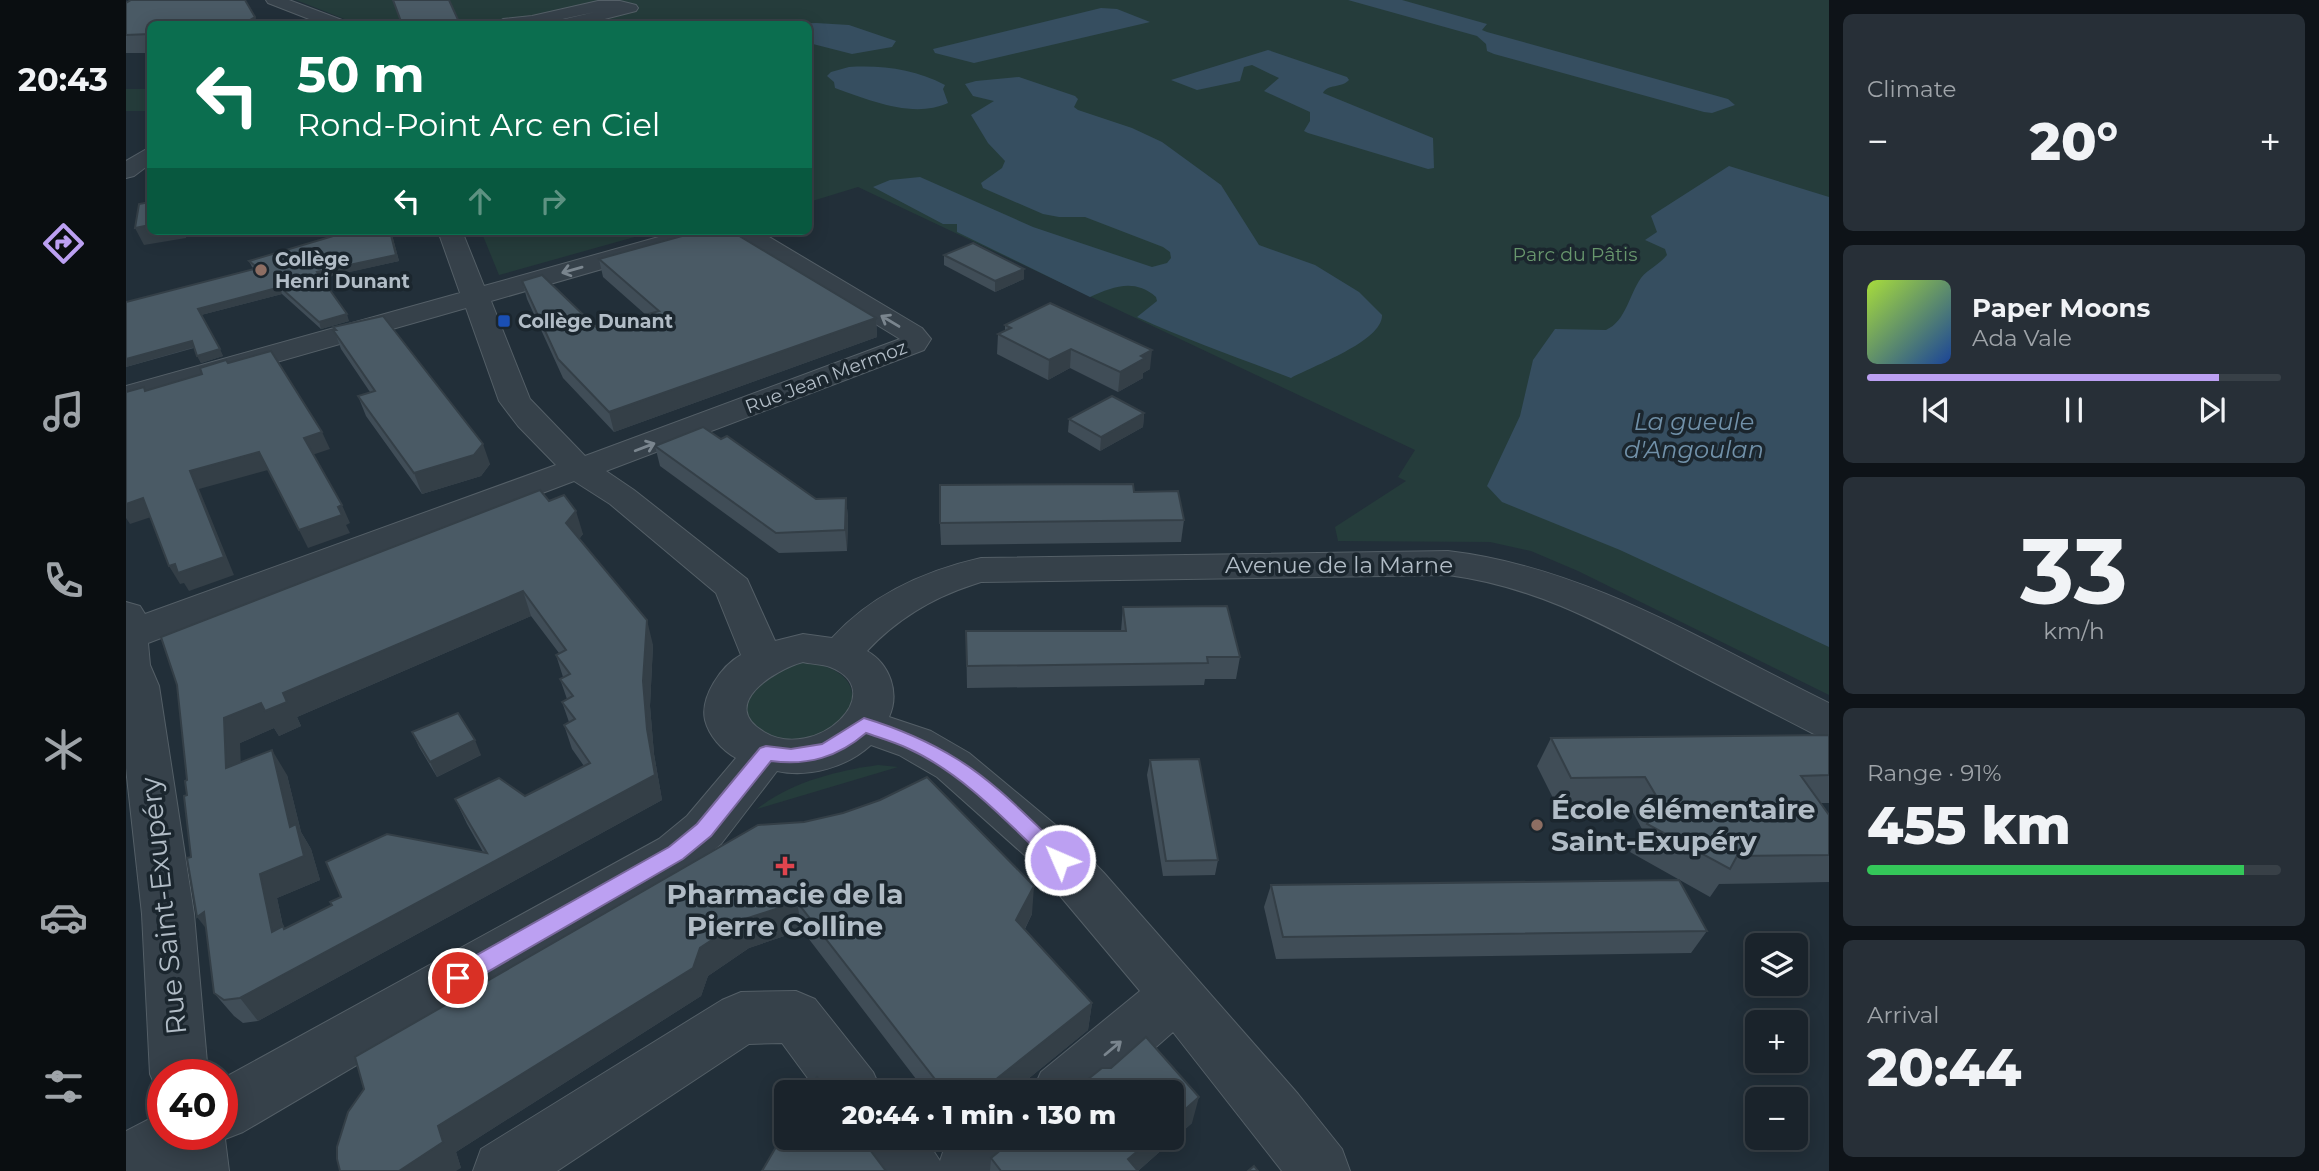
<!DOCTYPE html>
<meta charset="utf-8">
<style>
:root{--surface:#1a232b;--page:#272f37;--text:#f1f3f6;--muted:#9fa4a9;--line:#384047;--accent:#bca0f2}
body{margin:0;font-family:Montserrat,sans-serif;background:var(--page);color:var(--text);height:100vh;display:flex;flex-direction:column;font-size:26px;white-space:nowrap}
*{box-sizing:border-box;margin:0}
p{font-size:23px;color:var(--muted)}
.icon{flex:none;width:38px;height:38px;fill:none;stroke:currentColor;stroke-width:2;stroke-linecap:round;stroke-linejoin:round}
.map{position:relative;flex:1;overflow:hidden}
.drawer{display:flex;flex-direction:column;gap:14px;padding:14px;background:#0e1318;width:490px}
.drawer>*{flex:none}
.guide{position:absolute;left:21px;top:21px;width:665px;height:214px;border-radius:10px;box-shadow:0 4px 18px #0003,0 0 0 2px var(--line);background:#0b6e4f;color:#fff;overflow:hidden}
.fabs{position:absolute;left:1619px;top:933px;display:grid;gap:14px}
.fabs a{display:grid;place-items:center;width:63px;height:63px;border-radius:10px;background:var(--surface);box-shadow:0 4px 18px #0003,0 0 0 2px var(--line);font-size:35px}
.speed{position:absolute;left:21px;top:1059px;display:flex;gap:14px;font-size:35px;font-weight:700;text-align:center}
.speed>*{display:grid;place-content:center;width:91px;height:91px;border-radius:50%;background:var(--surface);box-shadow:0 4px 18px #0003,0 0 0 2px var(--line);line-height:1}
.speed .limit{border:10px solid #d22;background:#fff;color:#111}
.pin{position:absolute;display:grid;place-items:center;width:60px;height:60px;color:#fff;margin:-30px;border:4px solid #fff;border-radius:50%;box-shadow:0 2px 7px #0007}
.me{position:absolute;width:77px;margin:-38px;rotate:315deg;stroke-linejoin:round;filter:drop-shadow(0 0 5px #0008)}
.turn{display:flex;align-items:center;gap:24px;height:147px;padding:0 35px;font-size:32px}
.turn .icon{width:91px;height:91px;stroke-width:2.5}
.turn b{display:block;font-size:49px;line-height:60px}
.lanes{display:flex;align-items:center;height:66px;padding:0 35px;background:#0003;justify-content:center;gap:35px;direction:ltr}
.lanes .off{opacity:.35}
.big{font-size:52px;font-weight:800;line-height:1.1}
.drawer .widget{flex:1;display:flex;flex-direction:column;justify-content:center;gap:10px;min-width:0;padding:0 24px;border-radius:10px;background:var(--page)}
.drawer .dial{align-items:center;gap:0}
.dial b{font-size:91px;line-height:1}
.song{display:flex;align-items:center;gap:21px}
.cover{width:84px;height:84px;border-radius:10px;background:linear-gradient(135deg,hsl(80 70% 55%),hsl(220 70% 35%))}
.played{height:7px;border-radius:4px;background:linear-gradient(90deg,var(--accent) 85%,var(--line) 85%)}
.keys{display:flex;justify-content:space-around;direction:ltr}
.heat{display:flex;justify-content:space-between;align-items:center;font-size:38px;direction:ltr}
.charge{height:10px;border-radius:5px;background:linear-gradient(90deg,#34c759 91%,var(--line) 0)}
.trip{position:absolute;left:648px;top:1080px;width:410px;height:70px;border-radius:10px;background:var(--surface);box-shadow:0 4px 18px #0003,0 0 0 2px var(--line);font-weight:800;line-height:70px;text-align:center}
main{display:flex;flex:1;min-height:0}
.tabs{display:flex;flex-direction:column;width:126px;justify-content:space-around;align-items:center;background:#0a0e11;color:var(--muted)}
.tabs .icon{width:49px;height:49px}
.tabs .selected{color:var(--accent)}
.tabs b{font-size:32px;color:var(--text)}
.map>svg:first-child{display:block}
.green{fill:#253c3b}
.water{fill:#364e60}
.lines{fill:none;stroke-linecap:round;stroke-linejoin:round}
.minor-casing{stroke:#545f67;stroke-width:2}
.minor{fill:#36414a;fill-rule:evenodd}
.wall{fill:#404d57;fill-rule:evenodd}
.shaded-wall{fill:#343f47}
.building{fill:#4a5a65;stroke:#343f47;stroke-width:2;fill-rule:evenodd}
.oneway{stroke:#7a858e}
.route{fill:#bca0f2;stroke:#7a689d;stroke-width:2}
.education-dot{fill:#8d6e63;stroke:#1b262e;stroke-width:2.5}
.transit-dot{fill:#1a4fb4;stroke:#1b262e;stroke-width:2.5}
.health-dot{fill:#e0444e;stroke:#1b262e;stroke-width:2.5}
.labels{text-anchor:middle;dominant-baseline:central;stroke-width:7;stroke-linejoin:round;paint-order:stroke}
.far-park-label{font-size:19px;fill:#68966d;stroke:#1b262e}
.far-poi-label{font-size:19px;font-weight:bold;fill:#b1bcc6;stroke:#1b262e;text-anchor:start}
.far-street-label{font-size:19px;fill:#b1bcc6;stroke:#1b262e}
.street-label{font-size:23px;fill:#b1bcc6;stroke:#1b262e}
.water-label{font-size:24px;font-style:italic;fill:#7191a9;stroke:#1b262e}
.near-poi-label{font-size:28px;font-weight:bold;fill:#b1bcc6;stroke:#1b262e;text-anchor:start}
.near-street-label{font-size:28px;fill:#b1bcc6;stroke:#1b262e}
</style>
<main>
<nav class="tabs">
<b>20:43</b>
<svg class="icon selected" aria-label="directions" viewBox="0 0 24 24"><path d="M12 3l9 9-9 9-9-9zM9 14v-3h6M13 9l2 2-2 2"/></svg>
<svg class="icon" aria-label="music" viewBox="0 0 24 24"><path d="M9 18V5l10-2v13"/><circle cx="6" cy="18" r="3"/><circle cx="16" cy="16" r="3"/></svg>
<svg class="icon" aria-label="phone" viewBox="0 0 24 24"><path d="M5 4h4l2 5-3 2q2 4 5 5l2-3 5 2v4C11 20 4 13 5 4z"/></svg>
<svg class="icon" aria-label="climate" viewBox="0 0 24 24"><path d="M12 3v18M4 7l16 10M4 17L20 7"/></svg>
<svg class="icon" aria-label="car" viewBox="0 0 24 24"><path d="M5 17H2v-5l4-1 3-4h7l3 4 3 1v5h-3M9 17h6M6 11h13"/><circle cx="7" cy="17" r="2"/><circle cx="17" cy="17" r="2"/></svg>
<svg class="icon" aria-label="filters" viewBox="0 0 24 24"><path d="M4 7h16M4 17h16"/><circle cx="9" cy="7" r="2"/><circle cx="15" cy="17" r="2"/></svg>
</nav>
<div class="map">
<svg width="1703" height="1171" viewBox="0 0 1703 1171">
<rect width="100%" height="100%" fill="#222f39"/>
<g class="green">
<polygon points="170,0 1703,0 1703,695 1452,571 1405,551 1364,542 1212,541 1209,527 1280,481 1272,477 1289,450 732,187 683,202 682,24 231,24"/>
<rect x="0" y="89" width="24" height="22"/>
<polygon points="355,231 530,231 373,275"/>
<path d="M679,662C762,672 723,747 659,740C654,739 647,740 643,738C636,735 628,726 622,721C621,715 618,705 619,699C622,680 663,664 679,662Z"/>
<path d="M752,765L772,767L631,809C665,782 710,771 752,765Z"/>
</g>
<g class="water">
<polygon points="1222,0 1276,0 1361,24 1356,30 1361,32 1602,99 1609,105 1586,113 1578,112 1368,54 1361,51 1360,44 1351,36"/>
<polygon points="975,8 991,9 1024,22 848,63 809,53 807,49"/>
<polygon points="690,23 723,25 770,41 766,47 726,54 683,43 682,24 669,24"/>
<path d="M1142,50L1221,77L1223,80C1216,88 1201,84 1197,93L1307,138L1308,168L1302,169L1182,133L1178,131L1184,121V112L1138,91L1153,78L1126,65L1118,67L1114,81L1071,90L1045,80Z"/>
<path d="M723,67C756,65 789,69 819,85L817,89L822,103C787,119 743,100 709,88L708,82L701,76L705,72Z"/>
<path d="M893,77L949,96L952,99L948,107L952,110L1006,128L1036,142L1095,185L1133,245L1189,265L1233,292L1256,315C1257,341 1187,366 1165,378C1113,358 1061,340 1011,317L1031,301L1030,297C1008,278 987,287 964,297L831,232V224H817L747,187L764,180L794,177L907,227L1026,267L1041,263L1045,258L1044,252L1037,247L959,217H933L917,214L857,188L855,183L876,168L879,161L862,143L845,115L868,101L847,96L839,84L850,81Z"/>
<path d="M1603,166L1703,197V647L1494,550L1376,502L1361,486L1394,416L1407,360L1429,329L1480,330C1500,321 1503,295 1515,278C1522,269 1533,265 1541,255L1539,249L1519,240L1531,232L1525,216Z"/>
</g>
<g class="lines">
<g class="minor-casing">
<g id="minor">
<polygon points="140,0 163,0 216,20 218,24 196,24 142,3"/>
<polygon points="472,1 494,1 510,5 512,8 510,11 459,24 433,24 435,20 469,12 413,24 369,24 377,19 406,16"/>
<polygon points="24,147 24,164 8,176 0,178 0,161"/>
<path d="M312,231H336L358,286L554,231H594L591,236L365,301L404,399L459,456L774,339L606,236L603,231H633L796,328L805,339L798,350L480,471L508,490L621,579L649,641L677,634L706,638C746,594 798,571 855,558L1322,551C1460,567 1580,643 1703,703V738L1688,734C1640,709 1592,685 1545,660C1471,621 1406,586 1322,575L855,582L846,585C806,598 770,620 741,651C764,664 774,693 763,717L805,731L843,753L938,832L978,873L1172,1094L1216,1149L1224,1171H1156L1047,1032L979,1092H906L915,1072L1014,991L904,860L811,777L773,755L745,745C721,767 683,778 651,771L595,844L567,867L117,1132L99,1139L103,1171H0V1131L37,1112V1134H96V1079L533,839L561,816L610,758C596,750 583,736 579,720C574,697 595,666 615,655L590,593L484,504L448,481L22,643L24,665L33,686L68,914L82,1074H37V1095L33,1094L24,1074L16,914L0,768V602L14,606L19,614L430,465L392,426L373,401L340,308L0,405V386L334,293ZM677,662C685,664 696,664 704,667C766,691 690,763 638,732C592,705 648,670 677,662Z"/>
<polygon points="670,991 689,999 747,1072 756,1092 692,1092 656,1043 623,1044 431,1171 347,1171 355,1149 596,1000 615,992"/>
<polygon points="732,1138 799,1138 814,1161 818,1149 833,1138 910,1138 901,1159 887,1171 750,1171 741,1159"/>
</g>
</g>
<use href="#minor" class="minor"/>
</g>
<g class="wall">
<polygon points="0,3 129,17 131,24 24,24 24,53 0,53"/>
<polygon points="265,231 273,261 195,278 223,321 195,329 156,294 75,315 97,356 75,363 68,348 0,367 0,302 129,269 126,267 123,261"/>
<polygon points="818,255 898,269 898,279 869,292 818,265"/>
<polygon points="473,259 750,318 751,337 488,432 437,378 401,299 396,281 472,329 520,315 477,277"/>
<polygon points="879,325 1024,369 1017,373 1017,378 992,392 944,368 922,380 871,354 872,334 879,331"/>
<polygon points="207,327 364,464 355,476 296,494 240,416 232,396 244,392 215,349"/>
<polygon points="1018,413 1017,427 974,451 942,432 943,419"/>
<polygon points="595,439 690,499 720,498 722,518 721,551 653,553 534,466 529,446"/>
<polygon points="1008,492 1058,520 1055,542 815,545 814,523"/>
<path d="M423,501L457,534L453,539L527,645L524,706L528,754L536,800L132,1021L117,1023L108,1016L88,993L80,928L65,857L61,795V780ZM405,616L433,653L430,655L437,677L434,679L441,699L436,702L443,722L438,725L446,749L458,766L399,796L329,799L341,824L357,852L159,929L157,926L151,898L194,880L185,849L175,832L161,775L114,762V743L148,728L153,736L175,726L171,717Z"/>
<polygon points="997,607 1114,657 1110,679 1079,679 1078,685 841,688 840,631 995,631"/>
<polygon points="286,732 355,755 311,777 293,747"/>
<polygon points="1703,735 1703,803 1694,803 1703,815 1703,882 1593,884 1584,897 1504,852 1517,831 1503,805 1431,806 1411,766 1425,738"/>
<polygon points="1024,760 1092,860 1089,875 1037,876 1021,775"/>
<polygon points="632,825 906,914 899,929 966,1003 962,1030 886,1092 800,1092 676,930 623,948 582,976 575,996 330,1152 335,1168 214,1171"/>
<polygon points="1145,885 1581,931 1565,953 1150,959 1138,907"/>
<polygon points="1066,1123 1012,1171 864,1171 865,1158 890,1148"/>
</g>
<g class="shaded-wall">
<polygon points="129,17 131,24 117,24"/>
<polygon points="24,225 24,231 68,231 60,232 60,238 18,245 9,228"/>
<polygon points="265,231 273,261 193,279 191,272"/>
<polygon points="898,269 898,279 869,292 869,281"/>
<polygon points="154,287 156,294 75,315 72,309"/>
<polygon points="221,314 223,321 195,329 193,322"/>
<polygon points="750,318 751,337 488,432 483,412"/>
<polygon points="66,341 69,347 0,367 0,359"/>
<polygon points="94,349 97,356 75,363 71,356"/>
<polygon points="945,349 944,368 922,380 923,360"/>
<polygon points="1026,350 1024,369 1017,373 1017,378 992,392 994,372 1015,356"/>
<polygon points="1018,413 1017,427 974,451 975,437"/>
<polygon points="196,432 204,449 186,455 178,438"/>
<polygon points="357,444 364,464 355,476 296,494 288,473"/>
<polygon points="133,452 142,470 73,489 108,575 63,591 58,583 54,584 43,566 49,564 64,471"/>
<polygon points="17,498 28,516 4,524 0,518 0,504"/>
<polygon points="720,498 722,518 721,551 719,530"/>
<polygon points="216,505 224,523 220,525 224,533 182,548 173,530"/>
<polygon points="450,511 457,534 447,547 440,523"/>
<polygon points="397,591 405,616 171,717 175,726 153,736 148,728 114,743 116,793 100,768 98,718"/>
<polygon points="521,620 527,645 524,706 528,754 536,800 132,1021 114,998 529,775 521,729 517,681"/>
<polygon points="349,740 355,755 311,777 304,762"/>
<polygon points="146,750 161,775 175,832 185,849 194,880 151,898 163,956 146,932 134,874 164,827"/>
<polygon points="908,886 906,914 889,948 890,920"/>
<polygon points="671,902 676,930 623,948 582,976 575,996 330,1152 335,1168 330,1171 273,1171 312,1126 574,948 616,920"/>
<polygon points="78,912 90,941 71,917"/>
<polygon points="966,1003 962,1030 886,1092 854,1092"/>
<polygon points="1073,1097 1066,1123 1012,1171 1002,1159 1027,1138 1045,1138 1045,1122"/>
</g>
<g class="building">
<polygon points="5,0 119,0 129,17 117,24 24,24 24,34 0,35 0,3"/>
<polygon points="267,0 323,0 334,24 276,24"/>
<polygon points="24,202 24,225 9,228 13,204"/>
<polygon points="224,231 264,231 270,255 191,272 221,314 193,322 154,287 72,309 94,349 71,356 66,341 0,359 0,302 132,268 123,261"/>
<polygon points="574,231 605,231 750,318 483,412 432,359 396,281 416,275 472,329 533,311 473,259"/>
<polygon points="847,243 898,269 869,281 818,255"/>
<polygon points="924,303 1026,350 1015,356 1019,358 994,372 945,349 923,360 872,334 885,328 879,325"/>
<polygon points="257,316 357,444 348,455 288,473 232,396 249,391 207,330 210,330 207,327"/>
<polygon points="145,351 196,432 178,438 216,505 212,507 216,515 173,530 133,452 64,471 98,557 52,573 49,564 43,566 17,498 0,504 0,392 18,387 19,391 76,374 74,368 100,360 102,363"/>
<polygon points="986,396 1018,413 975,437 943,419"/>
<polygon points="577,427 595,439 601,436 690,499 720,498 719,530 650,533 529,446"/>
<polygon points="1007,484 1008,492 1052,491 1058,520 814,523 814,485"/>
<path d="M414,490L423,501L438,495L450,511L440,523L521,620L517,681L521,729L529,775L114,998L98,1000L88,993L78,912L71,917L61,858L65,857L58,796L61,795L59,781L61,780L51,685L35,637ZM397,591L440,650L430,655L444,674L434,679L447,696L436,702L449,719L438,725L464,763L399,796L373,778L329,799L361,853L261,834L200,862L215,897L204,902L206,905L158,929L157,926L146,932L134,874L178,856L170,824L164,827L146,750L100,768L98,718L135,703L139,711L161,702L157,693Z"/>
<polygon points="1101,606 1114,657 1081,657 1082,663 841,666 840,631 1000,631 997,607"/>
<polygon points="332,713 349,740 304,762 286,732"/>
<polygon points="1703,735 1703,775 1675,776 1703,815 1703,855 1611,856 1604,869 1521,824 1535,804 1519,777 1445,778 1425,738"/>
<polygon points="1073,759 1092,860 1040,861 1024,760"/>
<polygon points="801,777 908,886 890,920 966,1003 854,1092 819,1092 671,902 616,920 574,948 567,968 312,1126 317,1142 273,1171 214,1171 211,1159 211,1147 222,1112 238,1089 229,1057 632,825 678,822 717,813 754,800"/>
<polygon points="1553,880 1581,931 1157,937 1145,885"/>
<polygon points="1020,1037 1073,1097 1045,1122 1045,1092 946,1092 976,1068 985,1068"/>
<polygon points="691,1077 702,1092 682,1092"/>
<polygon points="660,1130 660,1138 735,1138 760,1171 636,1171"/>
<polygon points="902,1138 1027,1138 1002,1159 1012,1171 875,1171 865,1158 876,1149 890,1148"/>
<polygon points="1128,1166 1132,1171 1122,1171"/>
</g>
<defs><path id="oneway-shaft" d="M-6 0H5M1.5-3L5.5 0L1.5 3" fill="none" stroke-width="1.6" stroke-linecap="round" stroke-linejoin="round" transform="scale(1.75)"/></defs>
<g class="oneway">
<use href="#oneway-shaft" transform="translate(446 270) rotate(164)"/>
<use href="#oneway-shaft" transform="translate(764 321) rotate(-149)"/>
<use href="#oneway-shaft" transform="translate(519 447) rotate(-21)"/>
<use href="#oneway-shaft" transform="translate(987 1048) rotate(-40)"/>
</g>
<path class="route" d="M738,718C771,728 802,741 831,759C872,784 906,822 941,854L944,860L941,866L934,869L927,866C883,824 837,773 781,748C768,742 754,738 740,733C712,757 682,766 645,761L585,836L557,859L339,985L332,988L324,985L321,978L324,970L543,847L571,824L634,748L640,746L665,749L696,744Z"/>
<g class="education-dot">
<circle cx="135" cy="270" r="7"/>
<circle cx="1411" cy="825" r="7"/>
</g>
<rect class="transit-dot" x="371" y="314" width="14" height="14" rx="3.5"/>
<path class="health-dot" d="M655.5 855.5h7v7h7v7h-7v7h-7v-7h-7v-7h7z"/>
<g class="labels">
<g class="far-park-label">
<text x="1449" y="254">Parc du Pâtis</text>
</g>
<g class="far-poi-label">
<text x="149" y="259">Collège<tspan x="149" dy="22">Henri Dunant</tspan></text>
<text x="392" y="321">Collège Dunant</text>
</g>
<g class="far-street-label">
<text transform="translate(700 377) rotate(-21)">Rue Jean Mermoz</text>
</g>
<g class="street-label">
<text x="1213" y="565">Avenue de la Marne</text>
</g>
<g class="water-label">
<text x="1568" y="421">La gueule<tspan x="1568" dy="28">d'Angoulan</tspan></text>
</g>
<g class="near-poi-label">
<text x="1425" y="809">École élémentaire<tspan x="1425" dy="32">Saint-Exupéry</tspan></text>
<text x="659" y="894" text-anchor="middle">Pharmacie de la<tspan x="659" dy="32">Pierre Colline</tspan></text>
</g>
<g class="near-street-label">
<text transform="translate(37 906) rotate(-96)">Rue Saint-Exupéry</text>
</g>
</g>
</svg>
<div class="fabs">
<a><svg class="icon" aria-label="layers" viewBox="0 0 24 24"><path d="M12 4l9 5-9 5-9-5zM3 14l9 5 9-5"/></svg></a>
<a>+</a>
<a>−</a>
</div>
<div class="speed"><div class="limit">40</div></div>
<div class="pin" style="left:332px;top:978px;background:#d93025"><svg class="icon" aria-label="arrive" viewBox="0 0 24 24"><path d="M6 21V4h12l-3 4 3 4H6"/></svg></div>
<svg class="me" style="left:934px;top:860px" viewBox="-20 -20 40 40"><circle r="17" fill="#bca0f2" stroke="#fff" stroke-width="3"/><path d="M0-11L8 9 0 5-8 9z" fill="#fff"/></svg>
<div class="trip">20:44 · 1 min · 130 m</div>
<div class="guide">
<div class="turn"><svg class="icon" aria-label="left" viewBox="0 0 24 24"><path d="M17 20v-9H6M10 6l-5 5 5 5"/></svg><div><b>50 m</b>Rond-Point Arc en Ciel</div></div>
<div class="lanes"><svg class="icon" aria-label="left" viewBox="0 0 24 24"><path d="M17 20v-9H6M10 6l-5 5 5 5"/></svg><svg class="icon off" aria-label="ahead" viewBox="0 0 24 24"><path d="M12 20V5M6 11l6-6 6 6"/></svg><svg class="icon off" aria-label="right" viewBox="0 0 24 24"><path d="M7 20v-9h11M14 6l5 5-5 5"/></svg></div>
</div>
</div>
<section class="drawer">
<div class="widget"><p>Climate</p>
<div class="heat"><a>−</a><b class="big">20°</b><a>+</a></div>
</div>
<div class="widget">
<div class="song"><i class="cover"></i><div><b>Paper Moons</b><p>Ada Vale</p></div></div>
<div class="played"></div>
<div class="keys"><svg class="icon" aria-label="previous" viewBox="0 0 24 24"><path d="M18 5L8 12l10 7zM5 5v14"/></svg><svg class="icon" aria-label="pause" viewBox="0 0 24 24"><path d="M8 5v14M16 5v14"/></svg><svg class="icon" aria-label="next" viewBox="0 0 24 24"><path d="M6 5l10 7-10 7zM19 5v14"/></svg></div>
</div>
<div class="widget dial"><b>33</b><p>km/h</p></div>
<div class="widget"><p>Range · 91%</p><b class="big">455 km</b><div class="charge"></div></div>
<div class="widget"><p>Arrival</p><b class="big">20:44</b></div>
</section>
</main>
